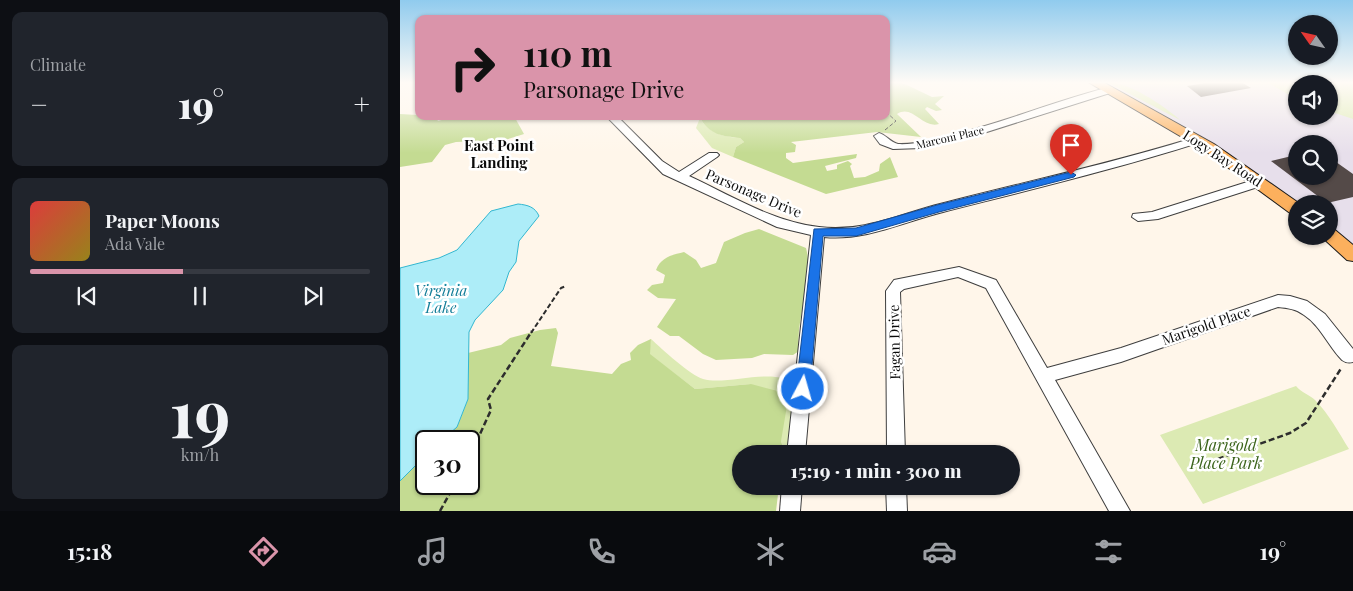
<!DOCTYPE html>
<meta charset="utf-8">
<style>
:root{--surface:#171b24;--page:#20242c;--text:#f1f3f6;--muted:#9ea1a6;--line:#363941;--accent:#da94aa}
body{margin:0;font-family:"Playfair Display",serif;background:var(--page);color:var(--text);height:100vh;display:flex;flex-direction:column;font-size:19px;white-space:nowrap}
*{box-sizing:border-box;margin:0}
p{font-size:16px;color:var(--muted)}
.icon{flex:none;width:28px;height:28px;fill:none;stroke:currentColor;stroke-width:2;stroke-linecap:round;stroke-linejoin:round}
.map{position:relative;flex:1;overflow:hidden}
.details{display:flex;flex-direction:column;gap:12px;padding:12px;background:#0d0f14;width:400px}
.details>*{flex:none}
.guide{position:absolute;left:15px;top:15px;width:475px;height:105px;border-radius:10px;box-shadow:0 1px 4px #0004;background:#da94aa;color:#111;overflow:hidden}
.needle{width:32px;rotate:304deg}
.fabs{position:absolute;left:888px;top:15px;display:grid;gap:10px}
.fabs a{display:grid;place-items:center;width:50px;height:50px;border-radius:50%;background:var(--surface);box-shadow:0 1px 4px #0004;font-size:25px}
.speed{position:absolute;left:15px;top:430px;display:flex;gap:10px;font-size:25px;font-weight:700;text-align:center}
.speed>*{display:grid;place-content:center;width:65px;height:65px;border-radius:50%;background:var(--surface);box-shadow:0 1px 4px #0004;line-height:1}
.speed .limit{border:2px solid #111;border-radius:8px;background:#fff;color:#111}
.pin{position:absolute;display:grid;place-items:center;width:42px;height:42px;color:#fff;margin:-51px -21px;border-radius:50% 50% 50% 0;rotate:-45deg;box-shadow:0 0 5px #0007}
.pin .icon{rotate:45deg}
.me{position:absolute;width:55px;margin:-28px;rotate:6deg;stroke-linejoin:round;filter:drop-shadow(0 0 4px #0008)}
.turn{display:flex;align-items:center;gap:18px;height:105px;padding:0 25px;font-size:22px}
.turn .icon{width:65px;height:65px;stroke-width:2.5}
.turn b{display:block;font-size:35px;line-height:42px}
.big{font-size:38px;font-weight:800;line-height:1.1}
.details .widget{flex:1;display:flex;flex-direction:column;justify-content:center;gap:8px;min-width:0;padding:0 18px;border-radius:10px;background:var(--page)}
.details .dial{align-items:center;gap:0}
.dial b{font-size:65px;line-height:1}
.song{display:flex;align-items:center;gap:15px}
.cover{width:60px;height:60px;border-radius:8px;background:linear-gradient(135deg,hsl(0 70% 55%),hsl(50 70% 35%))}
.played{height:5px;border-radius:2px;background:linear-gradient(90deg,var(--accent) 45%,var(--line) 45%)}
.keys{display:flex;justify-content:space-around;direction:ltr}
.heat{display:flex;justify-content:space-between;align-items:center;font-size:28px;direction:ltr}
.trip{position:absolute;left:332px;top:445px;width:288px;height:50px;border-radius:25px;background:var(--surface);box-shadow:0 1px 4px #0004;font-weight:800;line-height:50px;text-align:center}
.tab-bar{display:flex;height:80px;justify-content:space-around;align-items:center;background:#090b0e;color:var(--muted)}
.tab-bar .icon{width:35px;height:35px}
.tab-bar .active{color:var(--accent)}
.tab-bar b{font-size:22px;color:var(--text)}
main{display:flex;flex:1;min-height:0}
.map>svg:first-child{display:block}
.industrial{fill:#e7dfeb;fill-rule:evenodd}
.green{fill:#dceab3}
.forest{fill:#c4db92}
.water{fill:#adedf8;stroke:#33b7d0}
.building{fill:#544a48}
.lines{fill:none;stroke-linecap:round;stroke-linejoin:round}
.minor-casing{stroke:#3e3e3e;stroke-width:2}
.major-casing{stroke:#1c1c1c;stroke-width:2}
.path-far2{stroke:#2d2d2d;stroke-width:1;stroke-dasharray:4 2;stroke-linecap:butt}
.path-far1{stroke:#2d2d2d;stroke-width:2;stroke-dasharray:5 2.5;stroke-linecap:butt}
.path{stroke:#2d2d2d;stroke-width:2.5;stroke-dasharray:6 3;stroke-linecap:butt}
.minor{fill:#fff;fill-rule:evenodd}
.major{fill:#fcb05d;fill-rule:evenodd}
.route{fill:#1a73e8;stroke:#114b97}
.labels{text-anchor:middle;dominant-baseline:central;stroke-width:5;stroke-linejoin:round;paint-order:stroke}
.far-street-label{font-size:11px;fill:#0b0b0b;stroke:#fff}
.street-label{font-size:14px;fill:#0b0b0b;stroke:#fff}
.neighbourhood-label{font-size:15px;font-weight:bold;fill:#0b0b0b;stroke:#fff}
.water-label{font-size:15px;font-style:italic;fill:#127d98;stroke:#fff}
.near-park-label{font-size:16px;font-style:italic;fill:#3b641b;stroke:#fff}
</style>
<main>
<section class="details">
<div class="widget"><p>Climate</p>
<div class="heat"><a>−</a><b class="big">19°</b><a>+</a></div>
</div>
<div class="widget">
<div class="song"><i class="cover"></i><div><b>Paper Moons</b><p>Ada Vale</p></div></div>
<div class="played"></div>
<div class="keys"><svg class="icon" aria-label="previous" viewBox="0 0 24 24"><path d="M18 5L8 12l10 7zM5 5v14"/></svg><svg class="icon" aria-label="pause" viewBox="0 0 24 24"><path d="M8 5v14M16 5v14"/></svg><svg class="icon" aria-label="next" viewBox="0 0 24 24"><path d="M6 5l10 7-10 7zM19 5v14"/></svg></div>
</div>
<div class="widget dial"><b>19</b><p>km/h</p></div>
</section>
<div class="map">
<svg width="953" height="511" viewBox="0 0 953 511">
<rect width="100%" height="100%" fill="#fff6ea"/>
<path class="industrial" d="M694,82H953V255L929,234V204H896V209L860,182L761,118ZM896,84H929V116H896ZM896,144H929V176H896Z"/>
<g class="green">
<path d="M707,82C729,82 763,105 780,120Z"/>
<polygon points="867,82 953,82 953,119 929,111 929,84 896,84 896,99"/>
<path d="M300,118C308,133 324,137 340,138L344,142L336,147L333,157L312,148L296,128Z"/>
<path d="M251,339C262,349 290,375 303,379C329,386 376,365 397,386L389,454H385L381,441L351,384L295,389L249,354Z"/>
<path d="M896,386C902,393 910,395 915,400C929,414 939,433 949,449L803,504L760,435Z"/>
</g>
<g class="forest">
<path d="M486,82H498L507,85L532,97L544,96L535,104L542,110L536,111L527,107L525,109L539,124C522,129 513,104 497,114L521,137L477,132L391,142L396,145L395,152L386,153V158L393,163L457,154L456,158L425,166L427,171L437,169V165L448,161L452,164L450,166L454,178L465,177L479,171L480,164L490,157L498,177L426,194L333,157L336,147L344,142L340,138C322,136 310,135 300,118L301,116H486Z"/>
<polygon points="0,114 35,116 38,121 56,116 114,116 124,134 105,140 56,142 45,145 32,162 0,167"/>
<path d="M359,229L406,248C415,281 395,317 399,351L393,355L364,354L352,358L316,360L303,354L279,336H270L257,327L276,299L258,298L247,290L252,285L263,283L265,275L256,270C261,257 272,255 284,252L296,260L301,268L316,263L324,242L345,233Z"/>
<polygon points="156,328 158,333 151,366 212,374 221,364 231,360 230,353 238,345 251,339 250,354 295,389 351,384 389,394 381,441 385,454 341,454 341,486 379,486 376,511 0,511 0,481 26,455 26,484 69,484 69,441 41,441 57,427 68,399 68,353 101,345 110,338 140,330"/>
</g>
<path class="water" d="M118,204C128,205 135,207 139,216L119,241L116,262L109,272L103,290L75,320L69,332L68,399L57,427L41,441H26V455L0,481V268L39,258L57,250L91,211Z"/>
<g class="building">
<polygon points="812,82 841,82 851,88 801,97 787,86"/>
<polygon points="896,155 896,176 929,176 929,157 953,174 953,197 927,203 871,161"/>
</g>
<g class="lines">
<g class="minor-casing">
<g id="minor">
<path d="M710,87L713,88V92L571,137L522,148L493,149L480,144L474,136L479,133C486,135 490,142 498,144C513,145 530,140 544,137C601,124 654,101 710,87Z"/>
<path d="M206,116H217L262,161L279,172L309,153H317L319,155L317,157L289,176C330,195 373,222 419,227C462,233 500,214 540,204C625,182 710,164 793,138H801L802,140L801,142C716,169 629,190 543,212C503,222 466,241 424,237L405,454H387L411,235L377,227L263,174Z"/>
<polygon points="860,178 866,182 864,185 758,219 738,221 732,217 733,214 752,212"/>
<path d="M559,267L596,280L647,368L721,348L878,295L890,296L907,301L925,314L953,349V362C949,363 946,363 942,360C928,346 921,326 904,315C896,309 888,308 878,307L721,362L655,380L730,511H709L586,288L558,277L504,289L500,292L505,454H487L486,291L494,280Z"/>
<polygon points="382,486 402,486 400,511 380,511"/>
<polygon points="486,486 506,486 507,511 487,511"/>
</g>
</g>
<g class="major-casing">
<g id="major">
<polygon points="688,82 703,82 814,144 900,204 896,204 896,214 890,213 804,150"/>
<polygon points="929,228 935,230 953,245 953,261 947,260 923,238 922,236 929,236"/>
</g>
</g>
<polyline class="path-far2" points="485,130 496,121 486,112"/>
<polyline class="path-far1" points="131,333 161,288 166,286"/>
<g class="path">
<polyline points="69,458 91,410 88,399 132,331"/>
<polyline points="801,465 890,433 906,423 942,367"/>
<polyline points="40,511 55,484"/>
</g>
<use href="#minor" class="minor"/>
<use href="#major" class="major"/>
</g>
<linearGradient id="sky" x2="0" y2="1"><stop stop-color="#90cbee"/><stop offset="0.54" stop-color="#fffbf6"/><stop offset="1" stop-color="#fffbf6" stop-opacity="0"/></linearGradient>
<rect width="953" height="153" fill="url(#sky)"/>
<polygon class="route" points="671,172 676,175 674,177 539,212 456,236 423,236 410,389 408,393 403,395 398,393 396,389 414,229 456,228 537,205"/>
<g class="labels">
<g class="far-street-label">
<text transform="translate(550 137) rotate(-13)">Marconi Place</text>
</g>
<g class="street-label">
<text transform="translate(823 158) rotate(33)">Logy Bay Road</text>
<text transform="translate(354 193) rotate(23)">Parsonage Drive</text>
<text transform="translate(806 325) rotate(-19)">Marigold Place</text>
<text transform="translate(494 342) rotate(-91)">Fagan Drive</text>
</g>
<g class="neighbourhood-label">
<text x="99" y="145">East Point<tspan x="99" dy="17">Landing</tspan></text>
</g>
<g class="water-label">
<text x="41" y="290">Virginia<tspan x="41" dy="17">Lake</tspan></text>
</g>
<g class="near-park-label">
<text x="826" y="444">Marigold<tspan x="826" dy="18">Place Park</tspan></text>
</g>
</g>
</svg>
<div class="fabs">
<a><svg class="needle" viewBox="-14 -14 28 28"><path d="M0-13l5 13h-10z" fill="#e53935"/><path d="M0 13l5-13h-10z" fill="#9ea1a6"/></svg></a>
<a><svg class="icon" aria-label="sound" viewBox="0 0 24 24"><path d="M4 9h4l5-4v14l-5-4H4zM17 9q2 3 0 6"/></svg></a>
<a><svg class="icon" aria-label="search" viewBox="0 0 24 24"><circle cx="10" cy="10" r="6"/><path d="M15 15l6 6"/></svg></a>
<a><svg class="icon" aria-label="layers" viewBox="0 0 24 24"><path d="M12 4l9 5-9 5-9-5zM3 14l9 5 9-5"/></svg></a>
</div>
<div class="speed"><div class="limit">30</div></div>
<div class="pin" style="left:671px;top:175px;background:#d93025"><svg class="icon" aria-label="arrive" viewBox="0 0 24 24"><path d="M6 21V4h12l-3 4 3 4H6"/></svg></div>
<svg class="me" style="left:403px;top:389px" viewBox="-20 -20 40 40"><circle r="17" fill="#1a73e8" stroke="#fff" stroke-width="3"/><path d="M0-11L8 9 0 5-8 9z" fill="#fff"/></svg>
<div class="trip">15:19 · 1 min · 300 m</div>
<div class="guide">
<div class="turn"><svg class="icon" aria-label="right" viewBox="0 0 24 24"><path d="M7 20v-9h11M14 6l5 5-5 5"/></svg><div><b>110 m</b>Parsonage Drive</div></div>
</div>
</div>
</main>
<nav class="tab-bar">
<b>15:18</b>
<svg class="icon active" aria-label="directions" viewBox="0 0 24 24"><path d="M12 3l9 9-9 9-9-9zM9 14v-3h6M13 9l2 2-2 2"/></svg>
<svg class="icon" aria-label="music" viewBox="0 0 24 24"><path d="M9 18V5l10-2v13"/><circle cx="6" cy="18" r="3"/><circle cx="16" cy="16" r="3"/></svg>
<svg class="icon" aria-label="phone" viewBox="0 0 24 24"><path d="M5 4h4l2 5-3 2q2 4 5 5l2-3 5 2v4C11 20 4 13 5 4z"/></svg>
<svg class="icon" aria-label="climate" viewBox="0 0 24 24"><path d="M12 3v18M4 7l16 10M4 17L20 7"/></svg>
<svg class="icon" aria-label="car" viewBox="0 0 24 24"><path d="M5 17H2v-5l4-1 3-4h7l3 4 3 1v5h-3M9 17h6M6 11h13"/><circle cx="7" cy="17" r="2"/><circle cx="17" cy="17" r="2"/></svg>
<svg class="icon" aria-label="filters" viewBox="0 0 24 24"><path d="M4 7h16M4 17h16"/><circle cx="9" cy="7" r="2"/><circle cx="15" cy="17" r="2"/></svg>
<b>19°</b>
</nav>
